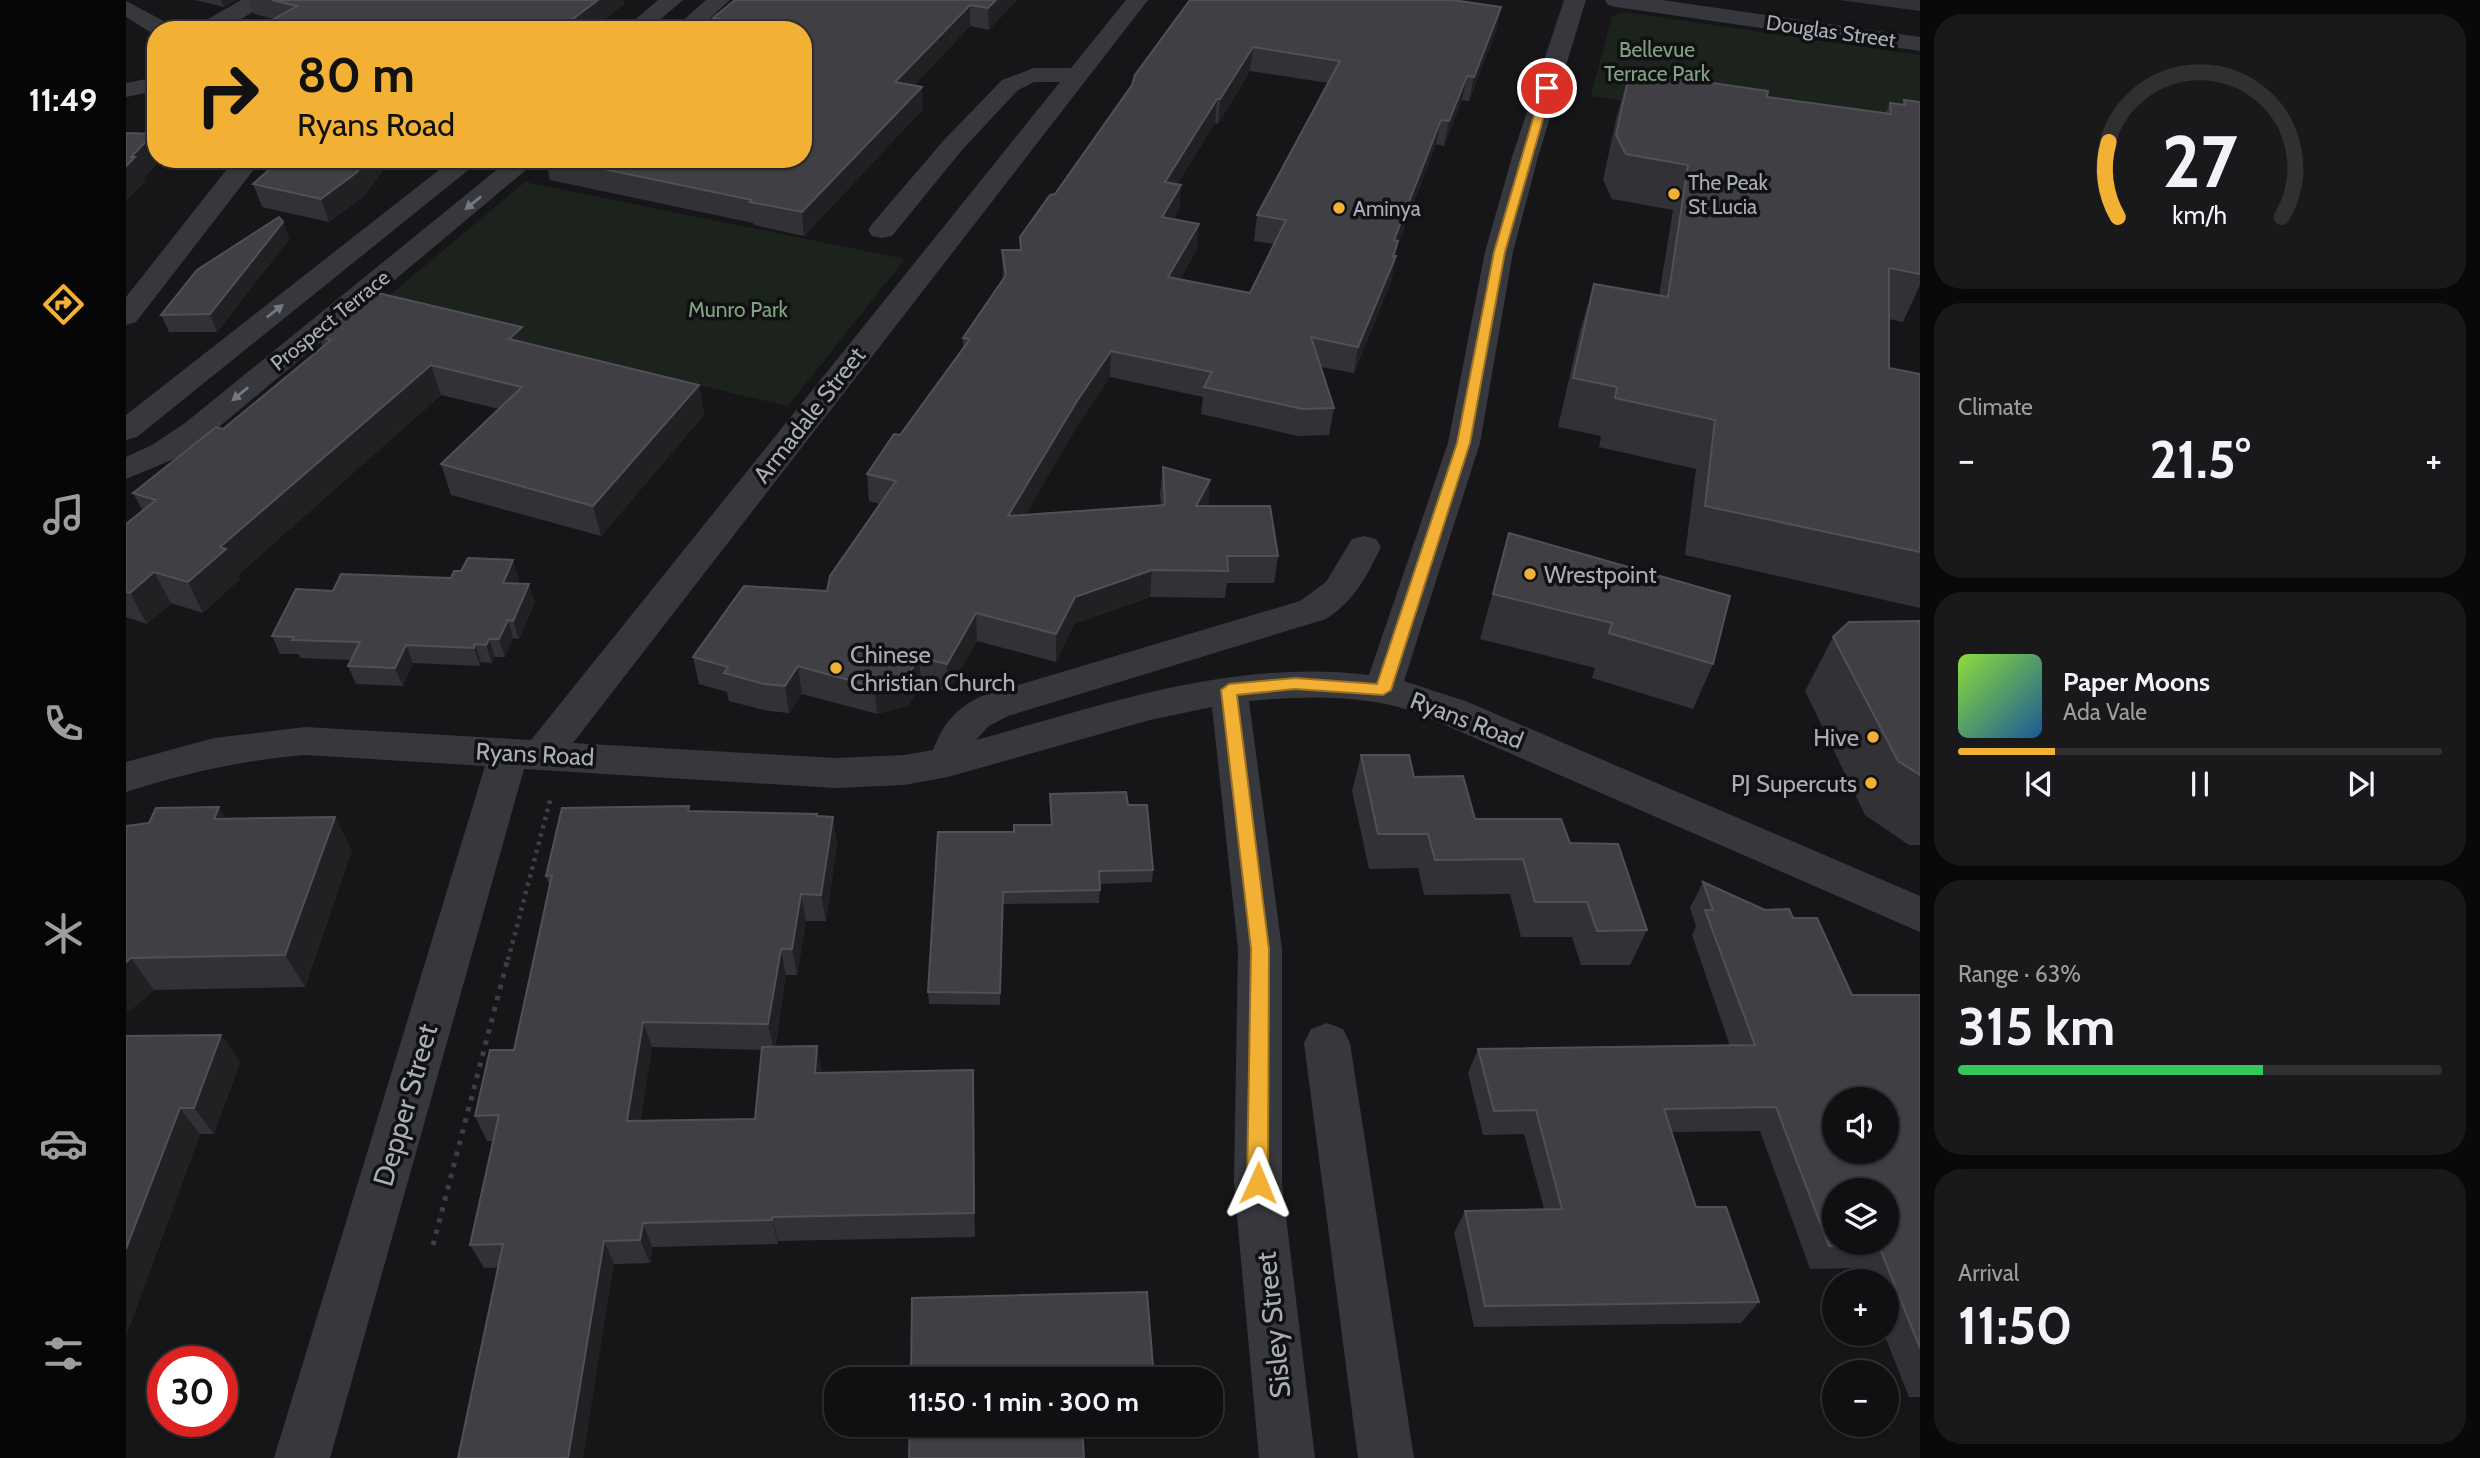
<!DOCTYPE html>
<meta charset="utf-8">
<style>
:root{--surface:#101012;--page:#19191b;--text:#f1f3f6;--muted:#9c9d9f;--line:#303032;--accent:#f2b134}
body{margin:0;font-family:Cabin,sans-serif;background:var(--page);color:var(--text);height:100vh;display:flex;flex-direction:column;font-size:26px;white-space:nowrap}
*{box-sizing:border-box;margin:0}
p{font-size:23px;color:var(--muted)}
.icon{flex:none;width:38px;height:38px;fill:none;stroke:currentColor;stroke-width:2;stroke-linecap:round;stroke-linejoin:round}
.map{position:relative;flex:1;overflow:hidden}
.drawer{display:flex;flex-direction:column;gap:14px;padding:14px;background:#09090a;width:560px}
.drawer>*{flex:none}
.hud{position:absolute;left:21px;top:21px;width:665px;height:147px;border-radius:28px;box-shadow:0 2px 5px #0004,0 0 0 2px var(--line);background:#f2b134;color:#111;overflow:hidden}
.fabs{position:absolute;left:1696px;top:1087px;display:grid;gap:14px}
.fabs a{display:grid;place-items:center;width:77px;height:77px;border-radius:50%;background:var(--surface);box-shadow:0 2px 5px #0004,0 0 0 2px var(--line);font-size:35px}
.speed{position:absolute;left:21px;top:1346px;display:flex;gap:14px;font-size:35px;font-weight:700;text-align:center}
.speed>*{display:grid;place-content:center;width:91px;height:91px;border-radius:50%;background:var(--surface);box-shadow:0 2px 5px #0004,0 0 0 2px var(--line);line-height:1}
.speed .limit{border:10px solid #d22;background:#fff;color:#111}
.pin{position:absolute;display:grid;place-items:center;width:60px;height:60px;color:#fff;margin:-30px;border:4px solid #fff;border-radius:50%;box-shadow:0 2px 7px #0007}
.me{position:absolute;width:77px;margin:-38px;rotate:1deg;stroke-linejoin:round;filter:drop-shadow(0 0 5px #0008)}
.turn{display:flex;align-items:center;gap:24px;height:147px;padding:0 35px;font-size:32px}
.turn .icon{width:91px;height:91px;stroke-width:2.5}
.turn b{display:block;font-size:49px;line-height:60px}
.big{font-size:52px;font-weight:800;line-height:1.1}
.drawer .tile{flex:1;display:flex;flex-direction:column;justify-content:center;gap:10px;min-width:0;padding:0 24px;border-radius:28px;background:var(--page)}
.drawer .dial{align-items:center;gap:0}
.dial svg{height:182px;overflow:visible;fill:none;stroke:var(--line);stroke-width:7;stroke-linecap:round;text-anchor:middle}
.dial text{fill:var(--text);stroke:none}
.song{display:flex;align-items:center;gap:21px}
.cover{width:84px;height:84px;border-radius:10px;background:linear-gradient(135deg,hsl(90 70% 55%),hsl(210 70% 35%))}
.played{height:7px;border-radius:4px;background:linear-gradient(90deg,var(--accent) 20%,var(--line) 20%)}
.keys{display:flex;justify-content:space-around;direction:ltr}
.heat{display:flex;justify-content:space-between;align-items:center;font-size:38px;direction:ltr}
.charge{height:10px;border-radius:5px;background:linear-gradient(90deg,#34c759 63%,var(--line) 0)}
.trip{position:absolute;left:698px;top:1367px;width:399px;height:70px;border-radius:28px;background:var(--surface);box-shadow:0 2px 5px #0004,0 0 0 2px var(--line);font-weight:800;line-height:70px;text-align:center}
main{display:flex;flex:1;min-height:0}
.tabs{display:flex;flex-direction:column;width:126px;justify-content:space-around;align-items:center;background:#060607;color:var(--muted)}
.tabs .icon{width:49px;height:49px}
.tabs .on{color:var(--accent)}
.tabs b{font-size:32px;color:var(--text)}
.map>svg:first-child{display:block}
.green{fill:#1c231d}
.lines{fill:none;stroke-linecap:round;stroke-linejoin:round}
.path-far1{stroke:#3d3f44;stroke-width:4.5;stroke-dasharray:3.5 5;stroke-linecap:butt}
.path{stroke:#3d3f44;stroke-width:5;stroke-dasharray:4.5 7;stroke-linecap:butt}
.minor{fill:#37383d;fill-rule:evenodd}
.wall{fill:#323236;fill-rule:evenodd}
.shaded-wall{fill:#212124}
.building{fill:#3f3f44;stroke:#4f5156;stroke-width:2;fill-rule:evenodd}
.oneway{fill:#757881}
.route{fill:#f2b134;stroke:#9d7322;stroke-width:2}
.poi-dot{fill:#f2b134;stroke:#111113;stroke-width:2.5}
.labels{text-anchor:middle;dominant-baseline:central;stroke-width:7;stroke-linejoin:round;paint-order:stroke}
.far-street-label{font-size:21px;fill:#a8adb8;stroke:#111113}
.far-park-label{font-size:21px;fill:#7fa381;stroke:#111113}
.far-poi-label{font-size:21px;fill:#a8adb8;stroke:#111113;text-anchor:start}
.street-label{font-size:24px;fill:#a8adb8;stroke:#111113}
.poi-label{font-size:24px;fill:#a8adb8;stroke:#111113;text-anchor:start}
.near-street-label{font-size:28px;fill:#a8adb8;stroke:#111113}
</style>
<main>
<nav class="tabs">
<b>11:49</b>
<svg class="icon on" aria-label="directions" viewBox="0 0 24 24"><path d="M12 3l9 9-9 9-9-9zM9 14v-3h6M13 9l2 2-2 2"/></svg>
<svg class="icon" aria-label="music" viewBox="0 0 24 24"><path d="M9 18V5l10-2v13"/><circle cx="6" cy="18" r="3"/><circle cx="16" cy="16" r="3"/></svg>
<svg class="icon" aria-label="phone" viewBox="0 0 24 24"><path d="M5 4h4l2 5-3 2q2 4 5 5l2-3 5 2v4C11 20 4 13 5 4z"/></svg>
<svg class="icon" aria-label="climate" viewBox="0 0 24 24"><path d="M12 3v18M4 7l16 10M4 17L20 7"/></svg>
<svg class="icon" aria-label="car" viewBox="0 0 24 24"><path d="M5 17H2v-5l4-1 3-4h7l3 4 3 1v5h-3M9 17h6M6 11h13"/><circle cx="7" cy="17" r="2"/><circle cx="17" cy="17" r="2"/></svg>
<svg class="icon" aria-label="filters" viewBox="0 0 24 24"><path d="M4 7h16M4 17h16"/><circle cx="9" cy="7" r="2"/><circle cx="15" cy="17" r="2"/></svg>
</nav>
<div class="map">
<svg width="1794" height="1458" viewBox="0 0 1794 1458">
<rect width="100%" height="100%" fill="#161618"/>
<g class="green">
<polygon points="1498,12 1794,55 1794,143 1465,96 1486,16"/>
<polygon points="399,182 779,259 662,406 247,309"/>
</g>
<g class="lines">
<polyline class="path-far1" points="382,960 425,797"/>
<polyline class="path" points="307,1245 382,958"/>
<g class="minor">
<polygon points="115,0 142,0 139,5 96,30 69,30 72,25"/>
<polygon points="532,0 557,0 522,30 497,30"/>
<polygon points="580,0 604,0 571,30 546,30"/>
<path d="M1000,0H1022L447,743L709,758L778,755L807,750C817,724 830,708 856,696L1174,601L1200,582L1226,539L1238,536L1250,539L1255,547C1241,576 1228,601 1200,619L882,716L863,726L850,740C978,705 1108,658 1243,675L1322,443L1359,252L1386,157L1438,0H1460L1412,157L1387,252L1354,443L1278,681L1342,702L1794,896V932L1289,712C1236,694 1179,696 1123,701L1156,949V1183L1189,1458H1133L1108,1183L1112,949L1086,707L1024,720L822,777L778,785L709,788L398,769L204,1458H148L359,766L179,755C117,760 59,773 0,792V762L88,738L179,727L405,740L934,82H908L892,90L836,150L766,236L756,238L746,236L742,230L746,224L818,140L876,80L908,68H945Z"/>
<polygon points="1479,0 1536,0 1794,37 1794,51 1490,7 1482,5"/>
<polygon points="0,1 45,25 48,30 30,30 29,35 0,17"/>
<polygon points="30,77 30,91 0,97 0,83"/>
<polygon points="109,159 136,159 10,322 0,325 0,297"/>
<polygon points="327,159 356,159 11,437 0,440 0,415"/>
<polygon points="384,159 413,159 81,437 48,459 0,479 0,457 26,445 59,423"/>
<polygon points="1201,1023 1217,1029 1224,1043 1288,1458 1232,1458 1178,1043 1185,1029"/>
</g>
</g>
<g class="wall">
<polygon points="69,0 110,0 98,7"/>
<polygon points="123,0 498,0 498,4 464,30 137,30 136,26 148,19 128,14"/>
<polygon points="891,0 863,30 844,26 788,85 797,109 678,236 628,225 627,223 424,180 419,159 677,159 588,24 587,18"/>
<path d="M1064,0L1333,1L1375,7L1370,31L1343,101L1336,100L1318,146L1310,144L1272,244L1265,282L1228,373L1195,367L1208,408L1203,435L1172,436L1075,414L1077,397L984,377L950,428L899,515L1035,506L1034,494L1037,467L1084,480L1082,506L1152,556L1148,583H1101L1099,598L1024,597L948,624L930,662L851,641L822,691L795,684L782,706L751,714L676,694L663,713L642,711L603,701L601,692L573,684L567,657L701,591L754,504L743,501L741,474L774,435L837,347V338L877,279L876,250H894V237L929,194L1006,85ZM1124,71L1202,83L1131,215L1128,241L1148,244L1124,293L1054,279L1071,249L1048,219L1053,210L1055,185L1051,184L1089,123L1092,124Z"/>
<polygon points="1713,0 1794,0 1794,11"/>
<polygon points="1504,71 1641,97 1759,114 1764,103 1776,105 1778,100 1794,102 1794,285 1777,322 1763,319 1763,368 1794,374 1794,608 1559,555 1570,469 1473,447 1475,436 1432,427 1454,331 1468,284 1533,296 1547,210 1486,199 1477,180 1491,115"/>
<polygon points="155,159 265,159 239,195 203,222 136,207 127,184"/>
<polygon points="157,222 163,239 91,332 43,332 35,315"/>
<polygon points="193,337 401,343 573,385 578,415 475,536 325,495 315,464 373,409 315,395 112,575 114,579 77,613 45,603 21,624 0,617 0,524 17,511 7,493 97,429 197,348"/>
<polygon points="1383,533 1587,664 1567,709 1466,678 1469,668 1354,639"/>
<polygon points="325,578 393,578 390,584 409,602 393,639 387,638 379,657 369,657 366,663 355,662 354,666 287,663 277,686 230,684 222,666 226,660 174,658 173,654 154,654 146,636 207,591"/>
<polygon points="1794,621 1794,845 1783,845 1739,815 1679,691 1707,637"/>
<polygon points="1235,755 1288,777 1349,819 1444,843 1521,930 1504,965 1455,965 1446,937 1395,937 1384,894 1298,895 1292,868 1243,869 1226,791"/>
<polygon points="924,794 1002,805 1027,870 1026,882 974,884 973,903 877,904 874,1005 803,1004 802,992 888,832 925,825"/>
<path d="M565,811L707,817L711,844L700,921H680L671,975H660L649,1047L696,1072L848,1095L849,1237L652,1241V1244L526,1247L524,1263L358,1268L344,1245L367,1141H361L349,1116L388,1050L424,887L420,876ZM526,1047L636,1050L629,1119L514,1120Z"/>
<polygon points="99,819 226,850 179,987 28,990 1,1013 0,826"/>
<polygon points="1577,882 1639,910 1667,918 1726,995 1794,995 1794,1397 1783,1397 1758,1334 1760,1334 1760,1281 1738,1281 1733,1268 1684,1269 1634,1131 1545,1132 1570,1207 1633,1302 1615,1323 1348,1327 1328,1233 1339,1211 1418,1209 1398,1134 1357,1135 1342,1073 1352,1049 1604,1046 1566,935 1570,926 1564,908"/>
<polygon points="95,1035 114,1062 88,1134 74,1134 0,1336 0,1036"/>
</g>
<g class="shaded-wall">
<polygon points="95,0 110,0 98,7"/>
<polygon points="472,0 498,0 498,4 464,30 432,30"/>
<polygon points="870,0 891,0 863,30 862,8"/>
<polygon points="844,5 844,26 770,105 769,82"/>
<polygon points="1375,7 1370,31 1343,101 1348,77"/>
<polygon points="1127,47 1124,71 1092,124 1094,99"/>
<polygon points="1341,76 1336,100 1318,146 1323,121"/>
<polygon points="796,87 797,109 678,236 676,212"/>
<polygon points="1091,99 1089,123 1037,207 1039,182"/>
<polygon points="1315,120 1310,144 1272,244 1265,282 1228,373 1232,347 1268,240"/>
<polygon points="27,134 30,141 30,159 36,159 18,178 20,181 0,201 0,166 5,157"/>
<polygon points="241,159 265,159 239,195 203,222 195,199"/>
<polygon points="1055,185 1053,210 1034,243 1036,217"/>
<polygon points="157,222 163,239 91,332 84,314"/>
<polygon points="1073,224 1071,249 1040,303 1042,277"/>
<polygon points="396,327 404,356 383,339"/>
<polygon points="985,351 984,377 950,428 883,544 882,516 951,401"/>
<polygon points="305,365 315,395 112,575 114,579 77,613 62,582 94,547"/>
<polygon points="573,385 578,415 475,536 467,506"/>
<polygon points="1084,480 1082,507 1070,506"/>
<polygon points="387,560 393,578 383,601 377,583"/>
<polygon points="1026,570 1024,597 948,624 930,662 930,634 949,597"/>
<polygon points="28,572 45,603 21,624 4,593"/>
<polygon points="403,584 409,602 393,639 387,621"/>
<polygon points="850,613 851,641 822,691 821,664"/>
<polygon points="382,620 387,638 379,657 373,639"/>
<polygon points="363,639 369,657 366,663 360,645"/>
<polygon points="349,644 355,662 354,666 348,648"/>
<polygon points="280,645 287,663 277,686 269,668"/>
<polygon points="793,657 795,684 782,706 751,714 748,687"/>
<polygon points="672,666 676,694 663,713 659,686"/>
<polygon points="93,807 112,840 88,819"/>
<polygon points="209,817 226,850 179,987 159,955"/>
<polygon points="707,817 711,844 700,921 695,895"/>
<polygon points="675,894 680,921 671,975 666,949"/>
<polygon points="655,949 660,975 648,1050 642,1024"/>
<polygon points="5,958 28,990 1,1013 0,962"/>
<polygon points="517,1022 526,1047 511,1146 501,1121"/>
<polygon points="95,1035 114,1062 88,1134 68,1108"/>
<polygon points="691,1046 696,1072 693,1098 689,1073"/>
<polygon points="847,1070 848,1095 849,1237 848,1213"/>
<polygon points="54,1108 74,1134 0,1336 0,1249"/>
<polygon points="646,1217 652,1241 652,1244 646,1220"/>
<polygon points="517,1223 526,1247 524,1263 514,1240"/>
<polygon points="478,1241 488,1264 457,1458 442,1458"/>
</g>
<g class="building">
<polygon points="146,0 472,0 432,30 152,30 136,26 171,6"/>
<polygon points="609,0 870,0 862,8 844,5 769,82 796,87 676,212 624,202 626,200 430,159 677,159 677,30 581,30 593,19 587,18"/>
<path d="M1064,0H1327L1375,7L1348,77L1341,76L1323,121L1315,120L1268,240L1272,241L1267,256H1270L1232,347L1185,337L1208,408L1176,409L1078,387L1086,372L985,351L951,401L882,516L1039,505L1037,467L1084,480L1070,506H1144L1152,556H1101L1102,571L1026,570L949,597L930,634L850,613L821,664L793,657L780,679L748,687L672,666L659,686L638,684L598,673L602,667L567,657L618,586L701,591L704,576L770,481L741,474L768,434L774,435L844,339L837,338L880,275L876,250H895L894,237L924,195L929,194L1006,85L1009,75ZM1127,47L1214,61L1131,215L1160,220L1124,293L1042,277L1073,224L1036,217L1055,185L1039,182L1091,99H1094Z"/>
<polygon points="1504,71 1642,91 1641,97 1765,114 1764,103 1779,105 1778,100 1794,102 1794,274 1763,268 1763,368 1794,374 1794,552 1579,506 1589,420 1489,398 1491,387 1447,378 1468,284 1542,297 1562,165 1500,154 1490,135"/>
<polygon points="0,133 27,134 5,157 9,157 0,166"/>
<polygon points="155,159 241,159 231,172 195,199 127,184"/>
<polygon points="153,217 157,222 84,314 35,315 71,270"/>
<polygon points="248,292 396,327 383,339 573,385 467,506 315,464 396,387 305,365 94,547 100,549 62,582 28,572 4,593 0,592 0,524 30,500 7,493 90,427 97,429 205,340 193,337"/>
<polygon points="1383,533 1604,596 1587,664 1483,633 1486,623 1367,594"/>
<polygon points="342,558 387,560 377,583 403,584 387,621 382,620 373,639 363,639 360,645 349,644 348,648 280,645 269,668 222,666 234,642 166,640 168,637 146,636 170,589 207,591 215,574 325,578 328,571 335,571"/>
<polygon points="1794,621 1794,775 1772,761 1707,637 1723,622"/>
<polygon points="1235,755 1283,755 1288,777 1337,776 1349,819 1435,819 1444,843 1492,844 1521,930 1471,931 1461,902 1409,902 1397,859 1309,860 1302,834 1252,834"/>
<polygon points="1000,792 1002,805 1021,805 1027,870 973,871 974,890 877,892 874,993 802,992 812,832 888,832 888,825 926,825 924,794"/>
<polygon points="563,806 562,811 691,814 690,816 707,817 695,895 675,894 666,949 655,949 642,1024 517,1022 501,1121 629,1119 636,1047 691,1046 689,1073 847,1070 848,1213 646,1217 646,1220 517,1223 514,1240 478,1241 442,1458 332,1458 377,1244 344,1245 373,1115 349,1116 364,1050 388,1050 426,875 420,876 436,808"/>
<polygon points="93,807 88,819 209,817 159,955 5,958 0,962 0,826 23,823 30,808"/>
<path d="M1577,882L1639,910L1663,909L1667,918H1691L1726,995H1794V1348L1753,1246H1703L1650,1107L1538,1109L1570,1207H1600L1633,1302L1359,1306L1339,1211L1436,1209L1410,1110L1368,1111L1352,1049L1629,1045L1579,910H1587ZM1708,1099H1760V1152H1708ZM1708,1190H1760V1242H1708Z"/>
<polygon points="95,1035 68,1108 54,1108 0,1249 0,1036"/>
<polygon points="1021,1292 1028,1379 785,1379 786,1298"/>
<polygon points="784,1424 956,1424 958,1458 783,1458"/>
</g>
<defs><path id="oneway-solid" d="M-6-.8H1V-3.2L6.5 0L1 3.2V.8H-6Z" transform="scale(1.75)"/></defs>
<g class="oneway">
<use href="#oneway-solid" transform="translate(347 203) rotate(141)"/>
<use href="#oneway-solid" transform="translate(149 311) rotate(-38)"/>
<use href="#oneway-solid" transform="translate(114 394) rotate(141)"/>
</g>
<polygon class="route" points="1421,85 1426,88 1379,252 1344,443 1265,690 1257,695 1169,689 1111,695 1143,949 1142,1183 1139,1189 1132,1192 1124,1189 1121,1183 1125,949 1095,690 1103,684 1169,678 1251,684 1331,443 1368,252 1416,88"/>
<g class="poi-dot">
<circle cx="1548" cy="194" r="7"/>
<circle cx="1213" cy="208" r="7"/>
<circle cx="1404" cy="574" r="7"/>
<circle cx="710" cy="668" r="7"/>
<circle cx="1747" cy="737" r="7"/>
<circle cx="1745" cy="783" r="7"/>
</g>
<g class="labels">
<g class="far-street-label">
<text transform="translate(1705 31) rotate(8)">Douglas Street</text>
<text transform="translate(204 320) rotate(-39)">Prospect Terrace</text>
</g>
<g class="far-park-label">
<text x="1531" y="49">Bellevue<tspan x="1531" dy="24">Terrace Park</tspan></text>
<text x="612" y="309">Munro Park</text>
</g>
<g class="far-poi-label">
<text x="1562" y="182">The Peak<tspan x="1562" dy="24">St Lucia</tspan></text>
<text x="1227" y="208">Aminya</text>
</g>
<g class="street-label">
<text transform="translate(683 415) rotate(-52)">Armadale Street</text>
<text transform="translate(1341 720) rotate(21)">Ryans Road</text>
<text transform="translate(409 754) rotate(3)">Ryans Road</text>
</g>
<g class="poi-label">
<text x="1418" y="574">Wrestpoint</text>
<text x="724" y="654">Chinese<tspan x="724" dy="28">Christian Church</tspan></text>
<text x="1733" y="737" text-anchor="end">Hive</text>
<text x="1731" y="783" text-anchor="end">PJ Supercuts</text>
</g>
<g class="near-street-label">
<text transform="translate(279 1105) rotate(-74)">Depper Street</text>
<text transform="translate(1147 1325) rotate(-96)">Sisley Street</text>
</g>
</g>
</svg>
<div class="fabs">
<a><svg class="icon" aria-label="sound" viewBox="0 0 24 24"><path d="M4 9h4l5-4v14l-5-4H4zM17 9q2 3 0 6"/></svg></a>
<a><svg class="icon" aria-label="layers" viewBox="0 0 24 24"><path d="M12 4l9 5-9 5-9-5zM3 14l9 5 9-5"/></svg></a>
<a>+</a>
<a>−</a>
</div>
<div class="speed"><div class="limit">30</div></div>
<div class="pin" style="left:1421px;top:88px;background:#d93025"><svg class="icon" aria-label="arrive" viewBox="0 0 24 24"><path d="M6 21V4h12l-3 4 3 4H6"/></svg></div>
<svg class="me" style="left:1132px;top:1183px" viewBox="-20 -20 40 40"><path d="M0-17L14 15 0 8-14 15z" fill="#f2b134" stroke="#fff" stroke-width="4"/></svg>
<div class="trip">11:50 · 1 min · 300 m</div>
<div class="hud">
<div class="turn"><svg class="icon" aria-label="right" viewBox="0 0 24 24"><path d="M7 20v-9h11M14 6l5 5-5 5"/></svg><div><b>80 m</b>Ryans Road</div></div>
</div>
</div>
<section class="drawer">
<div class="tile dial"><svg viewBox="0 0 100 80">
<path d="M14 69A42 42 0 1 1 86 69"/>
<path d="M14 69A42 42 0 0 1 10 36" stroke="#f2b134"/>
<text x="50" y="56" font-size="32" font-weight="700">27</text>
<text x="50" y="72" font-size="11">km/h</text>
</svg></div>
<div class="tile"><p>Climate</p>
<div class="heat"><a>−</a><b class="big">21.5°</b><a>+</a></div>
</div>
<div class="tile">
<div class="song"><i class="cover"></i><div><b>Paper Moons</b><p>Ada Vale</p></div></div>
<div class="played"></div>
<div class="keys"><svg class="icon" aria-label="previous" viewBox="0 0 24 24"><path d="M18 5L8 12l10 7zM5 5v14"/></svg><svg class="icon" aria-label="pause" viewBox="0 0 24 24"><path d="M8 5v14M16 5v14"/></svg><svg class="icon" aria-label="next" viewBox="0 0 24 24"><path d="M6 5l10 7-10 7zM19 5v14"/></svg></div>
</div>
<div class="tile"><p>Range · 63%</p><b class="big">315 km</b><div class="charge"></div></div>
<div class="tile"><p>Arrival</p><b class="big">11:50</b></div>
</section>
</main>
